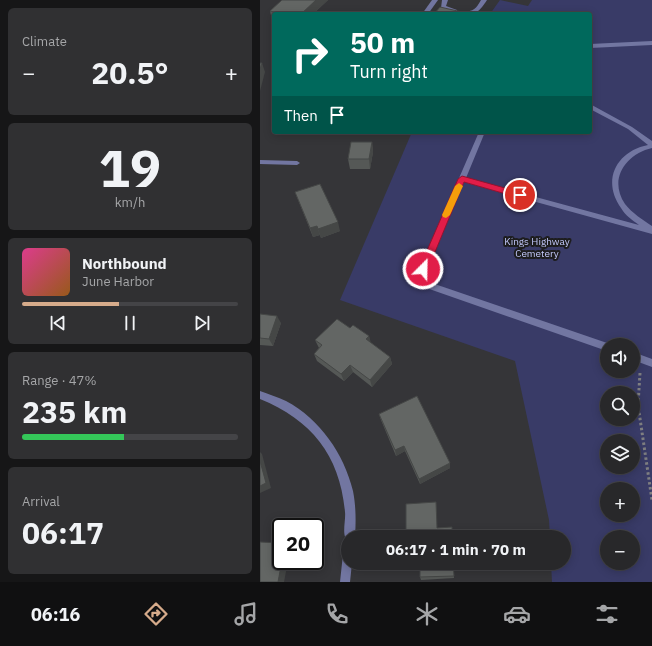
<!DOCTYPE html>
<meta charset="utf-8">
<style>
:root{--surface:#28282a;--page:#303032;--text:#f1f3f6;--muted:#a5a6a8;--line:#444447;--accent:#d6ab8b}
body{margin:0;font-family:"IBM Plex Sans",sans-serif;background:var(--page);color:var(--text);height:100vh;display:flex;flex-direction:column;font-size:15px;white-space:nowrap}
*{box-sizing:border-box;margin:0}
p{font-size:13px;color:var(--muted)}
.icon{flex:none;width:22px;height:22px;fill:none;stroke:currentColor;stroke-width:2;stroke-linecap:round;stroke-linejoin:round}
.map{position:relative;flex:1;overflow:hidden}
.panel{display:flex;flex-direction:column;gap:8px;padding:8px;background:#161617;width:260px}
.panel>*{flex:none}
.guide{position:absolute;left:12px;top:12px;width:320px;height:122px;border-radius:4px;box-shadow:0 2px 10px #0003,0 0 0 1px var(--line);background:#00695c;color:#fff;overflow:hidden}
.controls{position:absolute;left:340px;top:338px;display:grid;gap:8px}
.controls a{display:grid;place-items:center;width:40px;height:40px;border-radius:50%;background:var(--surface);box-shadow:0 2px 10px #0003,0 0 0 1px var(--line);font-size:20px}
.speed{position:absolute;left:12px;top:518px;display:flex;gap:8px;font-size:20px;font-weight:700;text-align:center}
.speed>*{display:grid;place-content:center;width:52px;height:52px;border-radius:50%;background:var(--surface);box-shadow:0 2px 10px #0003,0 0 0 1px var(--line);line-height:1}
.speed .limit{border:2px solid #111;border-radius:6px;background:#fff;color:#111}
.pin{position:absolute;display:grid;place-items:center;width:34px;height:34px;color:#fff;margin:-17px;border:2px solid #fff;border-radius:50%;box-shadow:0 1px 4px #0007}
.me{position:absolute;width:44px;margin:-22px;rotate:23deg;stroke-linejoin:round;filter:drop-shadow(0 0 3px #0008)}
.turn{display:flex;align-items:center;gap:14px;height:84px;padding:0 12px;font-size:18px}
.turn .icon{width:52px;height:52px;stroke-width:2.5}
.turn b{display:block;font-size:28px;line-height:34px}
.then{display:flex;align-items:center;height:38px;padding:0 12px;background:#0003;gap:8px;font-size:15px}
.big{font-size:30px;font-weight:800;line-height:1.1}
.panel .tile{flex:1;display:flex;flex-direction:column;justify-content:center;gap:6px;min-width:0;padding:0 14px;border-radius:6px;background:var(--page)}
.panel .dial{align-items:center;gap:0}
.dial b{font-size:52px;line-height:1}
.song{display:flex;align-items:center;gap:12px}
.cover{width:48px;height:48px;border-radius:6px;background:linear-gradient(135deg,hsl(330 70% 55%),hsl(30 70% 35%))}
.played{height:4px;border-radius:2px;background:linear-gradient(90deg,var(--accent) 45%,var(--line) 45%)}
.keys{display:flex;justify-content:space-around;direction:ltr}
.heat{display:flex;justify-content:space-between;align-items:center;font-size:22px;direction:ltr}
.charge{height:6px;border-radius:3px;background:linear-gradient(90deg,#34c759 47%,var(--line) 0)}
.trip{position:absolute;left:81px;top:530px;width:230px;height:40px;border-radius:20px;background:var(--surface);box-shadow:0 2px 10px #0003,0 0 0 1px var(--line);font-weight:800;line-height:40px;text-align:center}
.tab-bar{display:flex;height:64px;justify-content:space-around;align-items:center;background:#101011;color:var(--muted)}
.tab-bar .icon{width:28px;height:28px}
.tab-bar .current{color:var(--accent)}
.tab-bar b{font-size:18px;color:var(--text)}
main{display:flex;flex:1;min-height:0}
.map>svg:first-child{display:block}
.green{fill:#393b67;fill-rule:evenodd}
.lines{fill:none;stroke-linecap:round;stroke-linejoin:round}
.path{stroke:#7f7f81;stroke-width:3;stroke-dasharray:2.5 2.5;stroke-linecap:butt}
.lane{fill:#7276a1;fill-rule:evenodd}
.street{fill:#7276a1;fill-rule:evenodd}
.wall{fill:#555856}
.shaded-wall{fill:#454746}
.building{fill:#636664;stroke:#454746}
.route{fill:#e11d48;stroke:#92132f}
.slow{fill:#f59e0b}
.labels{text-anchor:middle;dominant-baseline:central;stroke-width:4;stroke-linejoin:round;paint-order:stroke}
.park-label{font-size:10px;fill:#c2c8fa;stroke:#1d1d1e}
</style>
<main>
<section class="panel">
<div class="tile"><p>Climate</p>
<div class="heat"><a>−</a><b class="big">20.5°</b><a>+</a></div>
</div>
<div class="tile dial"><b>19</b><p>km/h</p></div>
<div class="tile">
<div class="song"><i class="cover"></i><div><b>Northbound</b><p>June Harbor</p></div></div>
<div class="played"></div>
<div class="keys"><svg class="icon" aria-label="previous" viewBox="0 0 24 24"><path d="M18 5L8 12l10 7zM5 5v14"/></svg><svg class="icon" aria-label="pause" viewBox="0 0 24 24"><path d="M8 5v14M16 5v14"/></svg><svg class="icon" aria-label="next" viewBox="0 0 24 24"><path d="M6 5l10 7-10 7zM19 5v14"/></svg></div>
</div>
<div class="tile"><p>Range · 47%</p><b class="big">235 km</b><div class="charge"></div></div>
<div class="tile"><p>Arrival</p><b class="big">06:17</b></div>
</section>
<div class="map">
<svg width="392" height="582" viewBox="0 0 392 582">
<rect width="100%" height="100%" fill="#353538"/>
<path class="green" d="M240,0L268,6L272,0H392V582H292L291,563H304V537H290L289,520L255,361L80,300L152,132H330V14H230ZM347,345H373V371H347ZM347,393H373V419H347ZM347,441H373V467H347ZM347,489H373V515H347ZM347,537H373V563H347Z"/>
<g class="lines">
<polyline class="path" points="380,373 378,405 392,500"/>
<g class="lane">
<polygon points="182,0 188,0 186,6 197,10 197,12 181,8"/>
<path d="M221,0H227C219,12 217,14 203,14V12C214,11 216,9 221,0Z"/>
<polygon points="392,41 392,45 330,48 330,44"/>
<path d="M330,104L372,127L392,141V148C366,154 348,179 365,204C372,213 383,220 392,226V234L204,182L163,280L350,344L347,345V351L155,284L154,282L219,132H225L206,178L379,225C372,220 365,215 361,208C341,180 357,151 388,145L368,129L330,109Z"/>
<polygon points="373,352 392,359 392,367 373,360"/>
</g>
<g class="street">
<polygon points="172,0 178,0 168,14 162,14"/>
<polygon points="0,160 37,161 40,163 37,165 0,164"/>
<path d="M0,391C8,394 18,397 26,401C60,419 84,454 93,491C96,506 96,522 95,537H88V541C81,536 86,521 85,512C80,456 52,420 0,399Z"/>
<polygon points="88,549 88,563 92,563 90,582 80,582 83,554 84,550"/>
</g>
</g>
<g class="wall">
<polygon points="22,0 68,0 53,14 14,14 14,21 12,20 10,11"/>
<polygon points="112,142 113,152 110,169 90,169 88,159"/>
<polygon points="35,192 80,231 61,238 60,235 53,237"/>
<polygon points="0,314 21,323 13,346 0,345"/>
<polygon points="90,328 109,336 110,342 130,357 132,364 112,387 93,372 84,381 57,361 54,354 59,348 55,340"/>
<polygon points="119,414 190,463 190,468 160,484 145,451 136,456 121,420"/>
<polygon points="193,563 194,578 161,580 160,577"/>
</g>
<g class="shaded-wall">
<polygon points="56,0 68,0 53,14 41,14"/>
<polygon points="2,63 5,72 0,91 0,69"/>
<polygon points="112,142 113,152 110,169 109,159"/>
<polygon points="78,222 80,231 61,238 58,229"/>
<polygon points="57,226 60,235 53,237 50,228"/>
<polygon points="17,316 21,323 13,346 9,339"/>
<polygon points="109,336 111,343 106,339"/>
<polygon points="130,357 132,364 112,387 110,380"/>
<polygon points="90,365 93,372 84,381 81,374"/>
<polygon points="144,446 145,451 136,456 135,450"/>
<polygon points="0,452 2,454 11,488 0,493"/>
<polygon points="190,463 190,468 160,484 159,479"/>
<polygon points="22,561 28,561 24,582 18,582"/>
</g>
<g class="building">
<polygon points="22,0 56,0 41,14 23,14 10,11"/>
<polygon points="180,7 202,12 201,14 174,14"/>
<polygon points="0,63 2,63 0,69"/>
<polygon points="91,142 112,142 109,159 88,159"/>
<polygon points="60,184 78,222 58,229 57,226 50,228 35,192"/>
<polygon points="0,314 17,316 9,339 0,338"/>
<polygon points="77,319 90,328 93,325 109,336 106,339 130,357 110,380 90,365 81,374 54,354 62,345 55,340"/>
<polygon points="157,396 190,463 159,479 144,446 135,450 119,414"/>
<polygon points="0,461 6,483 0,486"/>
<polygon points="176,502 177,528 192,527 192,537 146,537 146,504"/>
<polygon points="0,542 21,543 21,561 22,561 18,582 0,582"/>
<polygon points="160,563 193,563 194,576 160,577"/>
</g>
<polygon class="route" points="202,176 263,193 264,195 260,198 204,182 168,269 166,271 160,271 159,269 198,179"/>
<polygon class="slow" points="199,183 203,186 190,215 186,218 183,217 182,215 195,186"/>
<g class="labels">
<g class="park-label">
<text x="277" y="241">Kings Highway<tspan x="277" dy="12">Cemetery</tspan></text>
</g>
</g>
</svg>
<div class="controls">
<a><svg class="icon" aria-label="sound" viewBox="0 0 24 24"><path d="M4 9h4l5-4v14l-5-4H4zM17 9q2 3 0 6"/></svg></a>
<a><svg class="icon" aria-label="search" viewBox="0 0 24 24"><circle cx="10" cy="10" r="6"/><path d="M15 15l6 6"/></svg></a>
<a><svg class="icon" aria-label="layers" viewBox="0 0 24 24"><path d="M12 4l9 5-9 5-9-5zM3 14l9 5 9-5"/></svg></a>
<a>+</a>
<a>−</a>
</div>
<div class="speed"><div class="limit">20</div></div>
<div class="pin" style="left:260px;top:195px;background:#d93025"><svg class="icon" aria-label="arrive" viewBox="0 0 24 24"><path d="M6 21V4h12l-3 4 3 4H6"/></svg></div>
<svg class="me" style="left:163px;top:269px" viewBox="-20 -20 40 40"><circle r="17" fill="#e11d48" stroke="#fff" stroke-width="3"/><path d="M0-11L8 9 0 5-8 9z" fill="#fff"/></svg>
<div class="trip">06:17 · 1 min · 70 m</div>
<div class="guide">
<div class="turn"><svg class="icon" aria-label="right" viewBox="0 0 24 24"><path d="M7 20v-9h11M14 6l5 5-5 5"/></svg><div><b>50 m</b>Turn right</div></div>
<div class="then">Then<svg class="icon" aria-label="arrive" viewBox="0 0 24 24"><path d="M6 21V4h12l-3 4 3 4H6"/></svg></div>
</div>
</div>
</main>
<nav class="tab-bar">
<b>06:16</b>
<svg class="icon current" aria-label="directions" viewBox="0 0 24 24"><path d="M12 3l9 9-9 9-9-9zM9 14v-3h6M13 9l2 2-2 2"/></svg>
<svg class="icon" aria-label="music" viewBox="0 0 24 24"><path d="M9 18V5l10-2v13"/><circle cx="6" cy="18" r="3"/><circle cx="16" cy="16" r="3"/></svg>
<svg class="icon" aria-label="phone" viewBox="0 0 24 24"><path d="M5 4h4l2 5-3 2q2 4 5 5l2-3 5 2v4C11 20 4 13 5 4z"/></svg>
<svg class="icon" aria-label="climate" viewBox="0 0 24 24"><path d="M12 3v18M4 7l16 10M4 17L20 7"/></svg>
<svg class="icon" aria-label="car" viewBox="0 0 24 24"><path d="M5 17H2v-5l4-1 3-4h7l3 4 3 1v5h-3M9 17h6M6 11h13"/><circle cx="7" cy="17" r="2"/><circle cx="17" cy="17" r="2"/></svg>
<svg class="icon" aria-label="filters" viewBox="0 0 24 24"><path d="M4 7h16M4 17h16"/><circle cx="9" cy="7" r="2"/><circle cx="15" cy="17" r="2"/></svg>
</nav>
